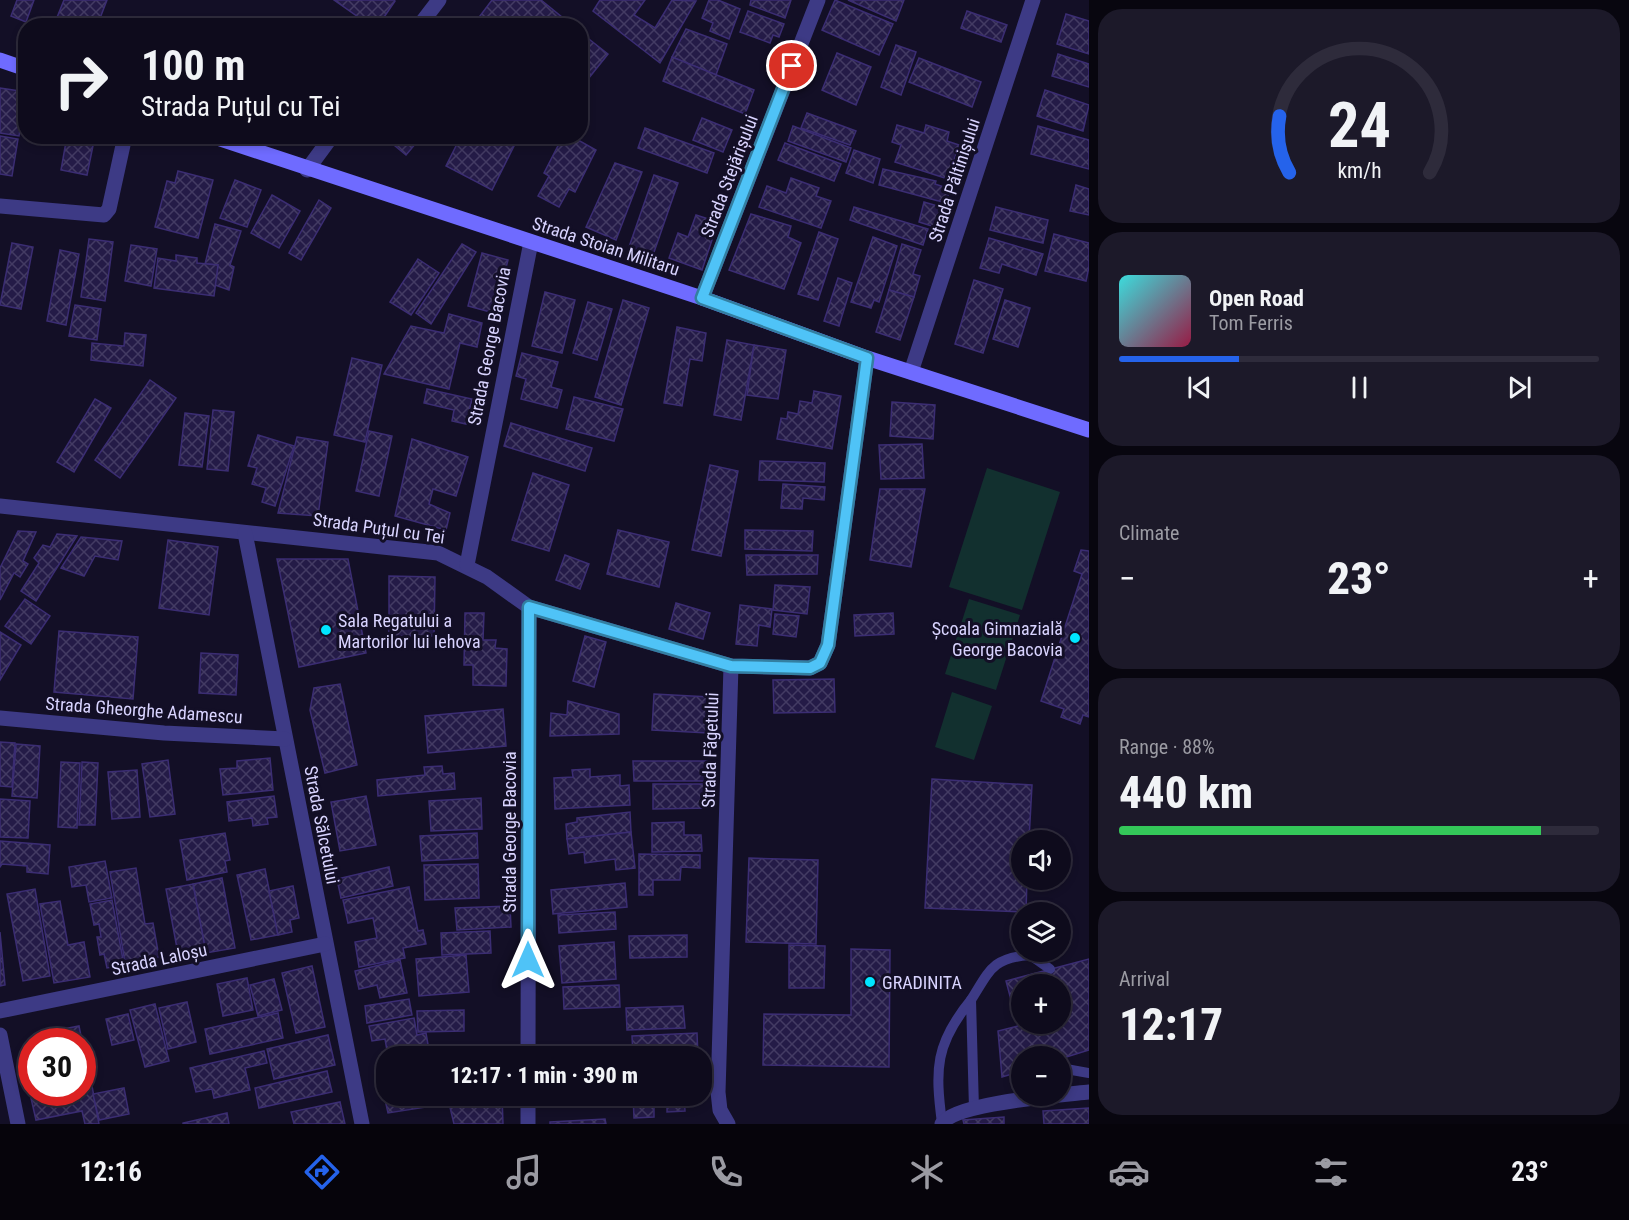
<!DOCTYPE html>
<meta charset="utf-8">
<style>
:root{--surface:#0e0b1c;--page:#1c1929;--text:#f1f3f6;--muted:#9b9ba3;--line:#2e2b3b;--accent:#2563eb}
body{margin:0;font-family:"Roboto Condensed",sans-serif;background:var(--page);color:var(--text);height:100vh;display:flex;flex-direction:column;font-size:22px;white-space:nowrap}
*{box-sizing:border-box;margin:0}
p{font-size:20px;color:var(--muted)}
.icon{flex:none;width:33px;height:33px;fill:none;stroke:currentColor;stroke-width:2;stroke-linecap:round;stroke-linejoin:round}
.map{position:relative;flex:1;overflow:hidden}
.sheet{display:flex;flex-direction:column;gap:9px;padding:9px;background:#08060f;width:540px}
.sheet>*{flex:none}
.top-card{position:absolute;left:18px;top:18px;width:570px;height:126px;border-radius:24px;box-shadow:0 3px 9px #0003,0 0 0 2px var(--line);background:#0e0b1c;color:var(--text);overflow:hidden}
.buttons{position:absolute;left:1011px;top:830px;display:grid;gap:12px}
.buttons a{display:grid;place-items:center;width:60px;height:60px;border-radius:50%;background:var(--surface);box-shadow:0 3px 9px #0003,0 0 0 2px var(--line);font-size:30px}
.speed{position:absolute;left:18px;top:1028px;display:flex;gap:12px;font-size:30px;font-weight:700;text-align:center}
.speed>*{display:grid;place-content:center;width:78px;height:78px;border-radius:50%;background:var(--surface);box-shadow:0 3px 9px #0003,0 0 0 2px var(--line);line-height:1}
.speed .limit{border:9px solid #d22;background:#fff;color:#111}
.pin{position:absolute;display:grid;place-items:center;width:51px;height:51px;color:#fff;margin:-26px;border:3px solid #fff;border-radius:50%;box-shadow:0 2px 6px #0007}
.me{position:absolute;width:66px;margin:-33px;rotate:0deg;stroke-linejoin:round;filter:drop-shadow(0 0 4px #0008)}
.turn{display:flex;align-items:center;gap:21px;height:126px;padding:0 24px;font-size:27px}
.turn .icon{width:78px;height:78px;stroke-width:2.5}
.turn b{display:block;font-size:42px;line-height:51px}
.big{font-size:45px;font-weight:800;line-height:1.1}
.sheet .tile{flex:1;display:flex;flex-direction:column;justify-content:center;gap:9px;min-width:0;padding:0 21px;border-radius:24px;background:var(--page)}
.sheet .dial{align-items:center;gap:0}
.dial svg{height:156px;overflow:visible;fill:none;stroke:var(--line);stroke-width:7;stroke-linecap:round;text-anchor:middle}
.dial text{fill:var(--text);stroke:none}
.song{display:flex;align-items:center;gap:18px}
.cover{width:72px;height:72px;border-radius:9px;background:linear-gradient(135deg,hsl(180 70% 55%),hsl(340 70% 35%))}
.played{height:6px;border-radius:3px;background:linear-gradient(90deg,var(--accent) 25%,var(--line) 25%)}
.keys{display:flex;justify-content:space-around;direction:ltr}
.heat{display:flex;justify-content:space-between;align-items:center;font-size:33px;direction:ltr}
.charge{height:9px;border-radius:4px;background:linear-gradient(90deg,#34c759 88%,var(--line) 0)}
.trip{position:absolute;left:376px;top:1046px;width:336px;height:60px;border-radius:24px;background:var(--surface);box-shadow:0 3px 9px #0003,0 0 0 2px var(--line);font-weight:800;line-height:60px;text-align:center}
.menu{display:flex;height:96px;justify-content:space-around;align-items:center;background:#06040b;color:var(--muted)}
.menu .icon{width:42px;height:42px}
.menu .on{color:var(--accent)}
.menu b{font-size:27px;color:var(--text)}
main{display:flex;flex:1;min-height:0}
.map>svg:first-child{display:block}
.grass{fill:#12302f}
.building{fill:url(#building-cross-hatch);stroke:#3b2d73;stroke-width:1.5;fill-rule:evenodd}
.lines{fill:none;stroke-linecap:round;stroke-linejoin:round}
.lane{stroke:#3d3a85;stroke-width:10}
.street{stroke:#3d3a85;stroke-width:15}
.secondary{stroke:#6f6bff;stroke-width:15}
.route-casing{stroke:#337fa1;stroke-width:15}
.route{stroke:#4fc3f7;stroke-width:10}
.poi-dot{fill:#00e5ff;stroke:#130f26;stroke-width:2}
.labels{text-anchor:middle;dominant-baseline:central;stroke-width:6;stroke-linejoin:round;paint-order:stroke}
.street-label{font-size:18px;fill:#d9d4ff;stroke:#130f26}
.poi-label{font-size:18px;fill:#d9d4ff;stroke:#130f26;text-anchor:start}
</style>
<main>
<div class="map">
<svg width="1089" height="1124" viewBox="0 0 1089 1124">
<defs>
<pattern id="building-cross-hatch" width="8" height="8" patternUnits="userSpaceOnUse" patternTransform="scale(1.5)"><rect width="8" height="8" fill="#241b47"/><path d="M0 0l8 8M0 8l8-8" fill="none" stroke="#433b63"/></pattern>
</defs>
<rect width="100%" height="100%" fill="#130f26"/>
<g class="grass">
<polygon points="987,468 1060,492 1022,610 949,587"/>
<polygon points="969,599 1020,615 996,690 945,674"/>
<polygon points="952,692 992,706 974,760 935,747"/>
</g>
<g class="building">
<polygon points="17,0 34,0 26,22 11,16"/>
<polygon points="64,0 107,0 97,26 68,26 56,20"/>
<polygon points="334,0 394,0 395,1 378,26 371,26"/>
<polygon points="492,0 541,0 573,26 491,26 480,16"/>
<polygon points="600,0 645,0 634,15 655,28 672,0 696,1 660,63 593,11"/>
<polygon points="709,0 718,0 740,9 729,39 710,31 713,23 702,18"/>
<polygon points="751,0 791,0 785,18 750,5"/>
<polygon points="835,0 893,24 879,55 822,30"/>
<polygon points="848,0 904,0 896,21"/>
<polygon points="748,11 784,24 779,37 773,35 770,43 740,32"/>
<polygon points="967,11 1007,25 1001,42 961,28"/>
<polygon points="1066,14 1089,21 1089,54 1057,44"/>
<polygon points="686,29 727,44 716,75 672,57"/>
<polygon points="580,32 608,54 580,89"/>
<polygon points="896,45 916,52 901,95 881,87"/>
<polygon points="837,53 871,67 856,105 822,90"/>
<polygon points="1058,54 1089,64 1089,87 1052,76"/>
<polygon points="672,57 754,90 745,114 663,81"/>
<polygon points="919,58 981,82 972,107 909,82"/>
<polygon points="0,88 26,92 19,136 0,133"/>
<polygon points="1045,90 1089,105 1083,131 1037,116"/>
<polygon points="807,113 856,131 850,145 801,128"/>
<polygon points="702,118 732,130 723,152 693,140"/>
<polygon points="897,125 924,133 926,125 949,132 947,141 959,145 948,179 895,162 901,145 892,142"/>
<polygon points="793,126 851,148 846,162 788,141"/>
<polygon points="1038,126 1089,140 1089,169 1031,154"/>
<polygon points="645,128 714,153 707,173 638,148"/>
<polygon points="0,136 18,139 12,176 0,174"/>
<polygon points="67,136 95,136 87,175 61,170"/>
<polygon points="383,136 422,136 406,155"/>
<polygon points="461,136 519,136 492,190 446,166"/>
<polygon points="563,136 571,136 596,150 575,192 569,189 559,207 538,196 549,176 544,173"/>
<polygon points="785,143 841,164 834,181 778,160"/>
<polygon points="854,150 880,159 873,183 846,173"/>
<polygon points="615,163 642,172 616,240 586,227"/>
<polygon points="883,169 936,181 935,184 950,189 946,203 879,185"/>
<polygon points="178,171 213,180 198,238 155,227 167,181 175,183"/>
<polygon points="654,175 678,183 653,255 629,247"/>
<polygon points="791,178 819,188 816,196 831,201 821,228 759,207 767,186 786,193"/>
<polygon points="235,180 261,190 247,227 220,218"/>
<polygon points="1076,185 1089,189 1089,215 1070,211"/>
<polygon points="272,195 300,211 279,248 251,233"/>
<polygon points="319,200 331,208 301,260 289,253"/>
<polygon points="924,202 941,207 935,227 919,222"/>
<polygon points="854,207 928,229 923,245 850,220"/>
<polygon points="996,207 1048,220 1043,243 990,230"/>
<polygon points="751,214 791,226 788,237 801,243 784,289 729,270"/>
<polygon points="696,215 718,222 702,270 669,258 678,233 688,237"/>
<polygon points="215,224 241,231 230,265 234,267 229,290 215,285 218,265 205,264"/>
<polygon points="819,232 838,239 818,300 798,294"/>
<polygon points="1054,234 1089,243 1089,267 1086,281 1045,271"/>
<polygon points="873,237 897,246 879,302 874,300 871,308 851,302"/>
<polygon points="989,238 1043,254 1036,275 1002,264 999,273 980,268"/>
<polygon points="89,239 113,242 105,301 81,297"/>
<polygon points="12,243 33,247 21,309 0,305"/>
<polygon points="462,244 476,252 431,324 416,313"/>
<polygon points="902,244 921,250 913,274 920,276 914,297 889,290"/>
<polygon points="131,245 157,249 151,286 125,281"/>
<polygon points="60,250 79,254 66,325 47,321"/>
<polygon points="482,253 508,260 494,313 468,306"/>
<polygon points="176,255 197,258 197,263 218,265 214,296 154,288 158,258 176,261"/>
<polygon points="418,259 439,273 411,315 390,302"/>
<polygon points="838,278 852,283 839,326 824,321"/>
<polygon points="974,280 1003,289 983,353 955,344"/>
<polygon points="889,290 914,297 900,340 876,332"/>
<polygon points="545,292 575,300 562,353 532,346"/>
<polygon points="623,300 649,308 621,405 595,397"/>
<polygon points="1005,300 1030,308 1018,347 993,339"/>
<polygon points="588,302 612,309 597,360 573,353"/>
<polygon points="75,305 101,309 97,340 69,336"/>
<polygon points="449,314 482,323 477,347 460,343 449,389 384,374 411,326 444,333"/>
<polygon points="677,327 706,333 702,361 690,359 682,406 664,403"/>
<polygon points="125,333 146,335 143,366 91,360 92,343 124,346"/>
<polygon points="727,340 754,345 741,420 714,415"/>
<polygon points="754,345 786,350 778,399 747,395"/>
<polygon points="522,353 558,362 551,387 562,390 557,408 521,399 526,379 516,376"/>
<polygon points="352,358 382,365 365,442 334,435"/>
<polygon points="150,380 176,398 120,478 95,460"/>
<polygon points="427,389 472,399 466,424 452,421 454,410 424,403"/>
<polygon points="814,391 841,396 832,449 777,439 781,418 787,419 788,412 798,414 800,401 812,403"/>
<polygon points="574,397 623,409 614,441 566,429"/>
<polygon points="95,399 111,408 74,472 57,462"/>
<polygon points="892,402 935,405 933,439 890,436"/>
<polygon points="213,410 234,412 228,471 207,469"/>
<polygon points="185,413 209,416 202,467 179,465"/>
<polygon points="511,423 592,448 585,471 504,446"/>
<polygon points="369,431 392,436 379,496 356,491"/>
<polygon points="258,435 294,446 275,506 262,502 266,488 252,484 257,468 248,466"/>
<polygon points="297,437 328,442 318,516 278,513"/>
<polygon points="412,439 468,457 456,496 433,489 429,504 450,513 446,530 395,516"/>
<polygon points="922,444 924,478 881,479 879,445"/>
<polygon points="760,461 825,463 824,482 759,480"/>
<polygon points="710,465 738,471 721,556 692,550"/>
<polygon points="533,473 569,485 549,551 512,540"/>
<polygon points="783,484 825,487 824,500 803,498 802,509 781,508"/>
<polygon points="880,489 925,489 911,567 870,560"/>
<polygon points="618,530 669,542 659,587 607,574"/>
<polygon points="745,530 813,531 812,551 745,549"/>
<polygon points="18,531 36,532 23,561 28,564 20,577 14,573 0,600 0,568"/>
<polygon points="57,534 77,536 36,601 21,591 39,563 34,558 43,545 50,547"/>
<polygon points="81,537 122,541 118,560 95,556 84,576 61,568"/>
<polygon points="168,540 218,547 209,615 159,608"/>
<polygon points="1081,550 1089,551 1089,717 1083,715 1080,724 1061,717 1064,709 1041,701 1082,574 1074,571"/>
<polygon points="565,555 589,564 580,589 556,580"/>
<polygon points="746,555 818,555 817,574 747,575"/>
<polygon points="277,559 348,559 366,653 299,667"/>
<polygon points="389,576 435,577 434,636 389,636"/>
<polygon points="775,585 810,587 807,614 773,610"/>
<polygon points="25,599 50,616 31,644 5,626"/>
<polygon points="676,603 710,613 703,639 669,629"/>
<polygon points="740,605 772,609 770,627 759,625 757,646 736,644"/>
<polygon points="465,613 484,613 483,640 496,640 495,648 507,649 506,686 473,685 473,665 464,665"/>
<polygon points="893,613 894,634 855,636 854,615"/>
<polygon points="775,614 799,616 796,637 773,634"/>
<polygon points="59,631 138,637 133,699 54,692"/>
<polygon points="0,632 21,645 0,680"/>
<polygon points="585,636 606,642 594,687 573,681"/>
<polygon points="201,653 238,655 236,695 199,693"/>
<polygon points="834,679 835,712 774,713 773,680"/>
<polygon points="340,684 357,765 325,773 310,710 314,688"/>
<polygon points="654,694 710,697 708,733 652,730"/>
<polygon points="568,701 619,714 619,734 550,736 551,713 567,715"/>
<polygon points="503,709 506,746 428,753 425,716"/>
<polygon points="0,742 15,743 12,787 0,786"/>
<polygon points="16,744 40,746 37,798 12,796"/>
<polygon points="270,758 273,790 223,795 220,769 237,768 237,761"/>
<polygon points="168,760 175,814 150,817 142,764"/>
<polygon points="633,761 707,761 707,781 634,781"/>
<polygon points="61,762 80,763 77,828 58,827"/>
<polygon points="82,762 98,763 95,825 79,825"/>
<polygon points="442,766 443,774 454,773 455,789 378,796 377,780 425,775 424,767"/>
<polygon points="590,769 590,777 620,775 620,786 629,785 630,805 555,809 554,778 573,777 572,770"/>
<polygon points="137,770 140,817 112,819 108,772"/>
<polygon points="932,779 1032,785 1029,840 1022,840 1022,879 1027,879 1026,912 925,908"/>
<polygon points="653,784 710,784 710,808 653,809"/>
<polygon points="274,796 277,817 267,818 268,824 253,826 252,818 229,821 227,802"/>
<polygon points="366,796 376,845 340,851 331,802"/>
<polygon points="481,798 482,829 431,831 429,801"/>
<polygon points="0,799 30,801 28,838 0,837"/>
<polygon points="630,812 631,832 567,839 566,824 577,822 577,818"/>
<polygon points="684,822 684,835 701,835 702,851 652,852 652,823"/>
<polygon points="631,832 635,868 616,870 615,859 585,863 584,852 569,854 567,839"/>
<polygon points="225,833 230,860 225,861 227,872 187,880 180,840"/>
<polygon points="477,833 478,858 422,861 420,836"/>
<polygon points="0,841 50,845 48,874 27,872 27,866 2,864 0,867"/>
<polygon points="639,854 700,855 700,868 681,867 680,880 653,880 653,895 639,895"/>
<polygon points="749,858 818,860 816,944 746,942"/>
<polygon points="105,861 112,898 89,902 86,885 72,887 69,867"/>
<polygon points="478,864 479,898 425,900 424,865"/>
<polygon points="389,867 393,886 341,898 337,879"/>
<polygon points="136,868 145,924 153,923 159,957 125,963 110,872"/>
<polygon points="265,869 278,935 251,940 237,875"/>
<polygon points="222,878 235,948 206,953 193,884"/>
<polygon points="625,883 627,907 553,914 551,890"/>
<polygon points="193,884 206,953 179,959 166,889"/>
<polygon points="293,886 299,918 290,920 292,932 278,935 269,891"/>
<polygon points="409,887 418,931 423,930 426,944 403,948 405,958 359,967 355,942 377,938 373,918 348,923 343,900"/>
<polygon points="35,889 50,976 23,981 7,894"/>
<polygon points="112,900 124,965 107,968 104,954 100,955 97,937 101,937 99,924 94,925 90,904"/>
<polygon points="60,901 68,945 84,942 90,977 54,983 40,904"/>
<polygon points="510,906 511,927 457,930 455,908"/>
<polygon points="615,912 616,929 559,933 558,915"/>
<polygon points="490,931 491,953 442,955 441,933"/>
<polygon points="0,932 5,985 0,986"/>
<polygon points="687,935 687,957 630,958 629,936"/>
<polygon points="614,942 616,979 562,983 559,946"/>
<polygon points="789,945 825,946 824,988 789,988"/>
<polygon points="851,949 890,950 889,1067 763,1065 764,1014 851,1015"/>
<polygon points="466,955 469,992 419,996 416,959"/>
<path d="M1089,959V1050L1060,1059V1056H1022V1071L1002,1077L998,1031L1018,1026L1006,981ZM1022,984H1060V1023H1022Z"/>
<polygon points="400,960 407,993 380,998 377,985 359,989 355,971"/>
<polygon points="312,966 325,1027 296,1033 282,973"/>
<polygon points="247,978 253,1010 223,1016 217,984"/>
<polygon points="274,979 282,1010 258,1016 250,985"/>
<polygon points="619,985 620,1007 564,1009 563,987"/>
<polygon points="409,999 412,1015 367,1023 365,1006"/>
<polygon points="187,1002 196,1042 168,1049 159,1008"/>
<polygon points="155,1004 169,1061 145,1067 130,1010"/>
<polygon points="683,1006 685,1028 627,1030 626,1008"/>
<polygon points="464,1010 464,1031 418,1032 417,1011"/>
<polygon points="278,1013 283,1038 210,1054 205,1029"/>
<polygon points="128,1014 134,1040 112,1045 106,1019"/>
<polygon points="414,1018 417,1035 426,1033 430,1056 402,1056 402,1054 388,1056 385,1039 372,1041 369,1026"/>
<polygon points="79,1026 82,1041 49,1041 48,1032"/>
<polygon points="697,1033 698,1056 633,1056 632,1036"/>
<polygon points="328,1035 335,1065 274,1079 267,1049"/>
<polygon points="82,1044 90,1079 82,1081"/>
<polygon points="264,1051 267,1063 245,1068 250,1090 214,1098 212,1089 196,1092 190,1068"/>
<polygon points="327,1071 332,1092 259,1108 255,1088"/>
<polygon points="92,1086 99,1124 85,1124 82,1111 36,1120 31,1098 63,1092 82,1092 82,1088"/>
<polygon points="124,1088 129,1114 99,1120 93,1094"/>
<polygon points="384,1095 431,1095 433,1106 388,1113"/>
<polygon points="447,1095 502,1095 503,1124 454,1124"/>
<polygon points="633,1095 684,1095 685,1111 667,1112 667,1107 654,1107 654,1117 634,1118"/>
<polygon points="340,1102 345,1124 294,1124 291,1112"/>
<polygon points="1089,1108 1089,1124 1044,1124 1043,1111"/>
<polygon points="227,1113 229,1124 183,1124 183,1123"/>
<polygon points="1004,1117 1004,1124 964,1124 963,1120"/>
<polygon points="605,1119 606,1124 550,1124 550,1122"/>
</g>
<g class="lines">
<g class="lane">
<path d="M971,1000C990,970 992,958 1030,955L1050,969"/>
<polyline points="1060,1065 1066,1069 1089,1073"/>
<path d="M942,1123C935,1069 935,1044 971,1000L974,1109"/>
</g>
<g class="street">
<polyline points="419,26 439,0"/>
<polyline points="307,170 332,136"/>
<polyline points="0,206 104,215 109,209 125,136"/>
<polyline points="702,298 818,0"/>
<polyline points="911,372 1033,0"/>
<polyline points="0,506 438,553 487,577 529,607 731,666 810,668 820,663 828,645 867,358"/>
<polyline points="245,533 362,1124"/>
<polyline points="467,565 531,242"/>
<polyline points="0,718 164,733 285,739"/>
<polyline points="0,1011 325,944"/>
<polyline points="0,1035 18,1124"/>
<polyline points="528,1056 529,607"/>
<polyline points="528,1124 528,1095"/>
<polyline points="728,1124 720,1110 718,1092 731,666"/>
<path d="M942,1124C954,1103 1062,1095 1089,1092"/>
</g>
<g class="secondary">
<polyline points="0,60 26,69"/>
<polyline points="211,136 702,298 867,358 1089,430"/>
</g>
</g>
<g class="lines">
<g class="route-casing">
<polyline id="route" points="528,960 529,607 731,666 810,668 820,663 828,645 867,358 702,298 792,66"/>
</g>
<use href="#route" class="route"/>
</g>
<g class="poi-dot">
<circle cx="326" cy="630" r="6"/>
<circle cx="1075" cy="638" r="6"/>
<circle cx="870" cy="982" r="6"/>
</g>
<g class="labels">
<g class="street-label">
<text transform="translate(729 176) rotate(-69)">Strada Stejărișului</text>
<text transform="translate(954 180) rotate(-72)">Strada Păltinișului</text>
<text transform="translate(606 246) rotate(18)">Strada Stoian Militaru</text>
<text transform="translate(489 346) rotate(-79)">Strada George Bacovia</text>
<text transform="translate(379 528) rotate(8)">Strada Puțul cu Tei</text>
<text transform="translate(144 710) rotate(4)">Strada Gheorghe Adamescu</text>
<text transform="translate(710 750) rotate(-88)">Strada Făgetului</text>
<text transform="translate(322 825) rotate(79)">Strada Sălcetului</text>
<text transform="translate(509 832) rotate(-90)">Strada George Bacovia</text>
<text transform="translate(159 959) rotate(-12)">Strada Laloșu</text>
</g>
<g class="poi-label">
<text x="338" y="620">Sala Regatului a<tspan x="338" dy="21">Martorilor lui Iehova</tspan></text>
<text x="1063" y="628" text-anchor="end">Școala Gimnazială<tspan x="1063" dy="21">George Bacovia</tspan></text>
<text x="882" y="982">GRADINITA</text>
</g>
</g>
</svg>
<div class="buttons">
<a><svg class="icon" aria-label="sound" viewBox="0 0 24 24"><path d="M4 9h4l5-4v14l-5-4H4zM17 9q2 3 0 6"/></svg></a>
<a><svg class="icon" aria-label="layers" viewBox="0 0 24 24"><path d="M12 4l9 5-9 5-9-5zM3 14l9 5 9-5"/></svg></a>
<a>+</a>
<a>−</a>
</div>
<div class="speed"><div class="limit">30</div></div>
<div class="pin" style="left:792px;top:66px;background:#d93025"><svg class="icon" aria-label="arrive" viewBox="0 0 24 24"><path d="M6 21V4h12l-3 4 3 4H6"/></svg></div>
<svg class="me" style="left:528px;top:960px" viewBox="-20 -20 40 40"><path d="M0-17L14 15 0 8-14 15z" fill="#4fc3f7" stroke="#fff" stroke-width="4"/></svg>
<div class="trip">12:17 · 1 min · 390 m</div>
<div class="top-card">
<div class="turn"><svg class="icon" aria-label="right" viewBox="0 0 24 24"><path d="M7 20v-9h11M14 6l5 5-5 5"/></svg><div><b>100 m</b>Strada Puțul cu Tei</div></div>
</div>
</div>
<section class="sheet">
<div class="tile dial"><svg viewBox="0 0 100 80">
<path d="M14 69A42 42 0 1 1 86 69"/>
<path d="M14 69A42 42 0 0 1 9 40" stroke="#2563eb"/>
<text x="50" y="56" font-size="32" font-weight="700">24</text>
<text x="50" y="72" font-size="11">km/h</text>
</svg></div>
<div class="tile">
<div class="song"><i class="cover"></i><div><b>Open Road</b><p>Tom Ferris</p></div></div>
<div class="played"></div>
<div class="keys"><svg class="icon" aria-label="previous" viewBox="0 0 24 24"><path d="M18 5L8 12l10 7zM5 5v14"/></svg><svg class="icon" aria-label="pause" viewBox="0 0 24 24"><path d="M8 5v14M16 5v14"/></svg><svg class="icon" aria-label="next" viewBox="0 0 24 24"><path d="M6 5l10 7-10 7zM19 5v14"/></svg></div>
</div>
<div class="tile"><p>Climate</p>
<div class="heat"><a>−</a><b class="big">23°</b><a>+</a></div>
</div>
<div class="tile"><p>Range · 88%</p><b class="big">440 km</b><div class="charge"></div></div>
<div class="tile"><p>Arrival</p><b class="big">12:17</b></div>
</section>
</main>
<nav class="menu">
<b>12:16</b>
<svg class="icon on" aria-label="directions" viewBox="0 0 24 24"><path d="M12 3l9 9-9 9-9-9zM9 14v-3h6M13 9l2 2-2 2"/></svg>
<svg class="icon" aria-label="music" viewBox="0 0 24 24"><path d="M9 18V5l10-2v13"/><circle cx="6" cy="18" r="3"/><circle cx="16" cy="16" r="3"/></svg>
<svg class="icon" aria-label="phone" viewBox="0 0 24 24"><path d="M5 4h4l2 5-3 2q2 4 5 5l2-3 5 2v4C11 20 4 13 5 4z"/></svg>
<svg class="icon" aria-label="climate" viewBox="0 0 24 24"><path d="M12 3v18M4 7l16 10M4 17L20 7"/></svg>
<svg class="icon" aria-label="car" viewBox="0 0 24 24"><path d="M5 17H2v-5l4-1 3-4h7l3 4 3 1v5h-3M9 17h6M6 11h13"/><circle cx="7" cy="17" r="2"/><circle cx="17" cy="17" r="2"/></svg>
<svg class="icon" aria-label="filters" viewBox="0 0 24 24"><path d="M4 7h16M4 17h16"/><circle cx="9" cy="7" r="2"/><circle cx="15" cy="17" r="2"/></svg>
<b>23°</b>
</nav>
